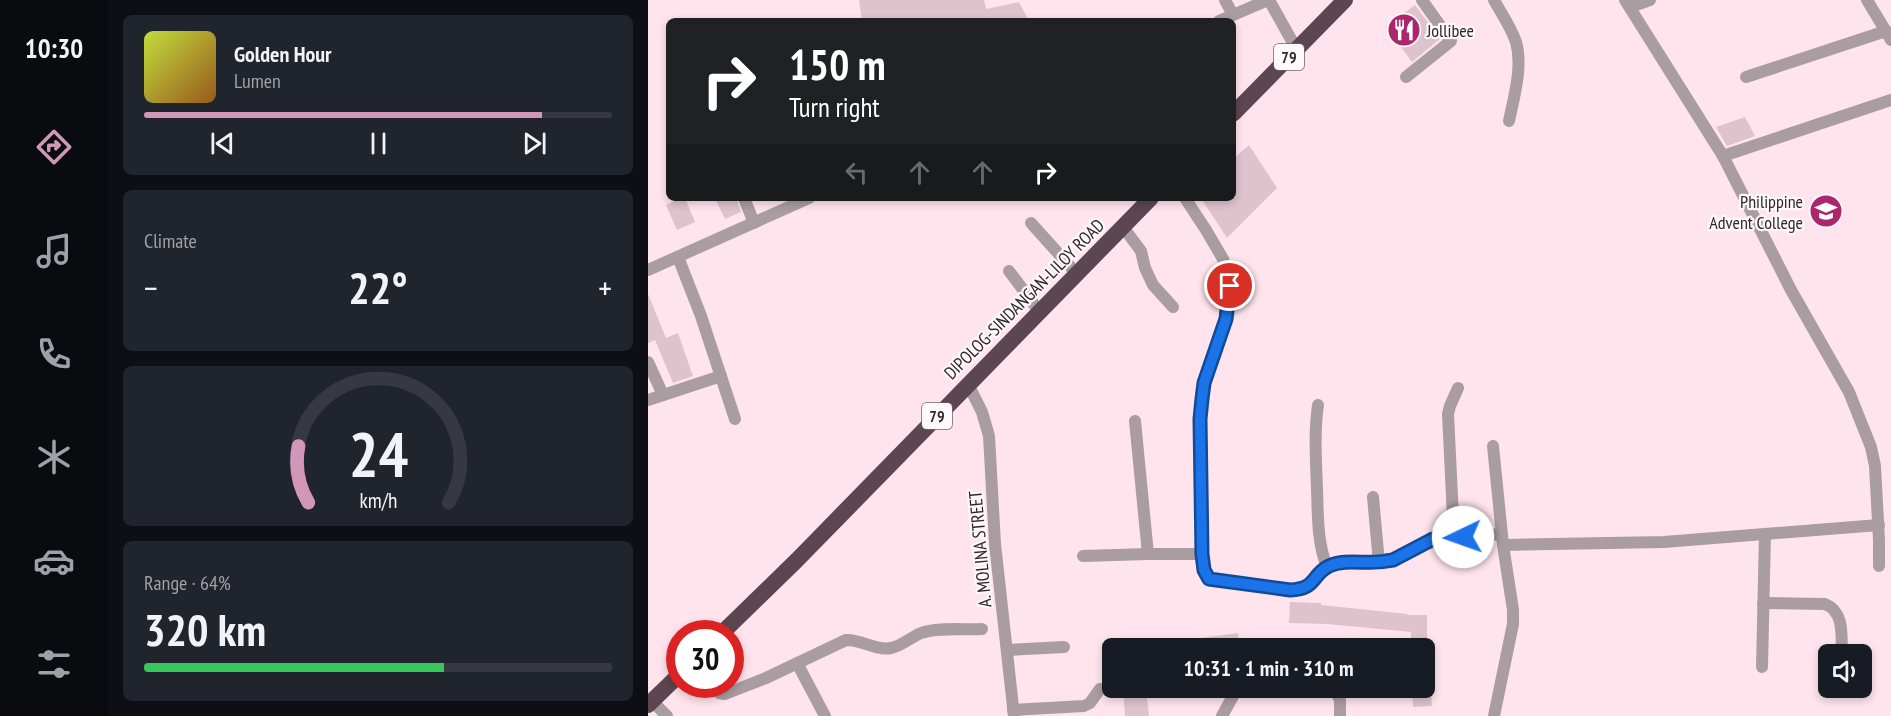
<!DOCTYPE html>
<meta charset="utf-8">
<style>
:root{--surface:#171b24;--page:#20242c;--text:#f1f3f6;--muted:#9ea1a6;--line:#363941;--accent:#d297b8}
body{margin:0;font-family:"PT Sans Narrow",sans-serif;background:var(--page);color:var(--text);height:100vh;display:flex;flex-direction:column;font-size:22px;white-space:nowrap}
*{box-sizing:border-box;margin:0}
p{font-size:20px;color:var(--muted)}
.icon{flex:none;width:33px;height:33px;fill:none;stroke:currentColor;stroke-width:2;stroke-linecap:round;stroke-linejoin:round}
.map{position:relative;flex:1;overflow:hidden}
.sheet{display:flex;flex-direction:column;gap:15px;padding:15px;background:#0d0f14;width:540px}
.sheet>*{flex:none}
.hud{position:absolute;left:18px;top:18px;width:570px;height:183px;border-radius:9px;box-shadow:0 3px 9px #0003;background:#202124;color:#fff;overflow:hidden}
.tools{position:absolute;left:1170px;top:644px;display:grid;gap:12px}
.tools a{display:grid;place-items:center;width:54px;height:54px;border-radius:9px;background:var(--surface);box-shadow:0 3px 9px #0003;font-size:30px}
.speed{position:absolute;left:18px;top:620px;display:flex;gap:12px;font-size:30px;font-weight:700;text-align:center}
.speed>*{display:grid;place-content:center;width:78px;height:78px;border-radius:50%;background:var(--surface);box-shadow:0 3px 9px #0003;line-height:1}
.speed .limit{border:9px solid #d22;background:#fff;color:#111}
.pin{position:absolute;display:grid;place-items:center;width:51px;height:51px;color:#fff;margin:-26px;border:3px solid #fff;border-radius:50%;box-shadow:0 2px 6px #0007}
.me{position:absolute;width:66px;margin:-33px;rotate:267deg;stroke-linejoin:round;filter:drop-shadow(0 0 4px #0008)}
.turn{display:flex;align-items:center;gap:21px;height:126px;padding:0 24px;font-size:27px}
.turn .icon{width:78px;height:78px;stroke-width:2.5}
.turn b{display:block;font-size:42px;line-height:51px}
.lanes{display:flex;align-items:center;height:57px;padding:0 24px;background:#0003;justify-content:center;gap:30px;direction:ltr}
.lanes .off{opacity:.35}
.big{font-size:45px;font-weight:600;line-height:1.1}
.sheet .card{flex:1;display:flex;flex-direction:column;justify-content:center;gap:9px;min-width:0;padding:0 21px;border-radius:9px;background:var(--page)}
.sheet .dial{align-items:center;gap:0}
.dial svg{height:156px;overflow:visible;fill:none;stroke:var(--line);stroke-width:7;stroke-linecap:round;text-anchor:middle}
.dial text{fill:var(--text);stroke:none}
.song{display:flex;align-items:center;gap:18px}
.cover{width:72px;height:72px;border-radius:9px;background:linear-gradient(135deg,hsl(70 70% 55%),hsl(30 70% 35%))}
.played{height:6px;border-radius:3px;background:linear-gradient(90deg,var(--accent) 85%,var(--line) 85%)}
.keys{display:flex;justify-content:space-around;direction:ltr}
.heat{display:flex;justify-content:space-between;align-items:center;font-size:33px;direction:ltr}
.charge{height:9px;border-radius:4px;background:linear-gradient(90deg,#34c759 64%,var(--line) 0)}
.trip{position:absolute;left:454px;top:638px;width:333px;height:60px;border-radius:9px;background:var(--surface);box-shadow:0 3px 9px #0003;font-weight:600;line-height:60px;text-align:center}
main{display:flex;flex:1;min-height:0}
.tabs{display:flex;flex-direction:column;width:108px;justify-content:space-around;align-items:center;background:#090b0e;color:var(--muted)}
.tabs .icon{width:42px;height:42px}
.tabs .selected{color:var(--accent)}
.tabs b{font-size:27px;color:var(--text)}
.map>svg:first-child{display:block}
.building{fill:#dec3cd}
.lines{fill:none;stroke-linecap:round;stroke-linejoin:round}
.minor{stroke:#a99da1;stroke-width:12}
.highway{stroke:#5c464f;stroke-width:16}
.route-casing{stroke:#114b97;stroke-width:15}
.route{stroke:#1a73e8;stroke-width:10}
.labels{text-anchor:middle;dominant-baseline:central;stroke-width:4.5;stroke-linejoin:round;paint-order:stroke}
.shield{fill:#fdf8fa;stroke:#6e6568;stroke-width:1.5}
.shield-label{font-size:16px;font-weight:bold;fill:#31262a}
.poi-label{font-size:18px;fill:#31262a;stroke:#fdf8fa;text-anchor:start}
.street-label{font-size:18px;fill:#31262a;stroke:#fdf8fa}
</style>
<main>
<nav class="tabs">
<b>10:30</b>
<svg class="icon selected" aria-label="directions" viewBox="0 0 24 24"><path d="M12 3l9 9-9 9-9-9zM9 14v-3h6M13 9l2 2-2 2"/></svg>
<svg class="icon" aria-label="music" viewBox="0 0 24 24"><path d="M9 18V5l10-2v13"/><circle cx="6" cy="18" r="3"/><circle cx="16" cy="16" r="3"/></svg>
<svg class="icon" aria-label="phone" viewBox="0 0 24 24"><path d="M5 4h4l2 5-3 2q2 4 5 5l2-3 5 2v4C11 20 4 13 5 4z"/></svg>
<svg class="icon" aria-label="climate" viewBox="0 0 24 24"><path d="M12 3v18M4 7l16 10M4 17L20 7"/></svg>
<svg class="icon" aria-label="car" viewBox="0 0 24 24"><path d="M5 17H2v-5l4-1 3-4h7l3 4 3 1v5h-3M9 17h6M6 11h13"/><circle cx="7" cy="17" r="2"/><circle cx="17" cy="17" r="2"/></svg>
<svg class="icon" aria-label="filters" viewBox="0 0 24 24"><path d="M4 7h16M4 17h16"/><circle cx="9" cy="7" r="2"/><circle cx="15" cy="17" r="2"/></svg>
</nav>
<section class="sheet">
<div class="card">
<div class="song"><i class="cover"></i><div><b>Golden Hour</b><p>Lumen</p></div></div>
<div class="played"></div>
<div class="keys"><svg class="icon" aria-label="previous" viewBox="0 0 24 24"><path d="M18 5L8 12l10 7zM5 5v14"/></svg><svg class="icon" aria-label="pause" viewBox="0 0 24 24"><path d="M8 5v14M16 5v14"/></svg><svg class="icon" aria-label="next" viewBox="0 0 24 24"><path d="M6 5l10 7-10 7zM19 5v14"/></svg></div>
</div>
<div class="card"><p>Climate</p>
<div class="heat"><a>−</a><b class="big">22°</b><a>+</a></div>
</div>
<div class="card dial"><svg viewBox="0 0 100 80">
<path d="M14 69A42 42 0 1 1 86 69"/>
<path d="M14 69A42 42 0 0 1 9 40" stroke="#d297b8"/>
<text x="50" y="56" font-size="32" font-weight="700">24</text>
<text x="50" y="72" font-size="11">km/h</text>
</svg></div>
<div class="card"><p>Range · 64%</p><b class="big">320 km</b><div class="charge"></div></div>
</section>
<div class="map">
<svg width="1243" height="716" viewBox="0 0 1243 716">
<rect width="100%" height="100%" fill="#ffe4ee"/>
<g class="building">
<polygon points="211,0 336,0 338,9 371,2 381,21 214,21"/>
<polygon points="767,5 792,39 764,62 738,27"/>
<polygon points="1097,117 1107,136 1079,146 1068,127"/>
<polygon points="601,145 629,188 579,238 553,198 585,198 585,159"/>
<polygon points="33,198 37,198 47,222 29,230 18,205"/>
<polygon points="67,198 88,198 93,212 77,219"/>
<polygon points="0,294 18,338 30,333 45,376 25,383 7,340 0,343"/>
<polygon points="642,602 673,603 673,605 760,614 759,615 779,615 779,647 763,647 763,632 679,624 641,623"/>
<polygon points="590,633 592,648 523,648 523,642"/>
<polygon points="475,687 498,687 501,716 477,716"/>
<polygon points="764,687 783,687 784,706 765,707"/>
</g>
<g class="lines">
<g class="minor">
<polyline points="577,0 585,15"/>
<polyline points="621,0 649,50"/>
<path d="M846,0C853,13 863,27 868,42C875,66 866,97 861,121"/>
<polyline points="977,0 1075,156 1143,290 1201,392 1223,447 1227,466 1231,540 1231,566"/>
<polyline points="1219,0 1243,40"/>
<polyline points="982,7 1002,0"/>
<polyline points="571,21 620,0"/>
<polyline points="758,77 803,41 774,0"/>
<polyline points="1098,77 1238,31"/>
<polyline points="1075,156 1243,100"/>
<polyline points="96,198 106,223"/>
<polyline points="537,198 558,230 575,259 582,286 578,319 556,383 554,399 552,419 554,554 556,570 561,579 642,590 654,589 663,584 679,567 689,563 731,563 745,560 785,539 854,534"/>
<polyline points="383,223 428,273"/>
<polyline points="475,227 493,251 497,268 505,285 525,307"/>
<polyline points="30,257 53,316 87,419"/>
<polyline points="0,270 161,198"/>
<polyline points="361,271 391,311"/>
<polyline points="0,362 15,395"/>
<polyline points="320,384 334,412 341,436 347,544 366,716"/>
<polyline points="0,400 73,376"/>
<path d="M670,405C666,433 668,460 669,489C670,515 669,542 679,567"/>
<polyline points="487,421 500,554 554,554"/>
<polyline points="845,446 855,545 865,610 865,624 846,716"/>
<polyline points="725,497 731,563"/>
<polyline points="806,538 800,414 802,406 810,388"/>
<polyline points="855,545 1016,542 1231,525"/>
<polyline points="435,556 500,554"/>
<path d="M1115,603L1177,604C1197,612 1193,636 1194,654"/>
<polyline points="629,648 650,646 653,648"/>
<polyline points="359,650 416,647"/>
<polyline points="149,663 177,716"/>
<polyline points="1114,667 1117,534"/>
<path d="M62,684L71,693L77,694L118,678L198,640C213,639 227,651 243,648C254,646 263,637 273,633C289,627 317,630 334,629"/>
<polyline points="685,687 692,700 692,716"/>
<polyline points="4,701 19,716"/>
<polyline points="365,710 436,706 442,703 452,689"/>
<polyline points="574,716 590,687"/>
</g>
<g class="highway">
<polyline points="585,114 697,0"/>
<polyline points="74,633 149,560 503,198"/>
<polyline points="0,705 32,674"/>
</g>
</g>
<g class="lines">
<g class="route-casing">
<path id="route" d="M582,286L578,319L556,383L554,399L552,419L554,554L556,570L561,579L642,590C669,589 663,575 681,566C698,558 720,565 738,561L745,560L785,539L815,537"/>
</g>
<use href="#route" class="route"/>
</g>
<defs>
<g id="restaurant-disc" transform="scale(1.725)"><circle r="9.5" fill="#ac266d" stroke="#fdf8fa"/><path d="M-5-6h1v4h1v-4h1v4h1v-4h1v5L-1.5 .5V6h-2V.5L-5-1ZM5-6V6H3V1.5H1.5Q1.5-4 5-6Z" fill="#fff"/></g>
<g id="university-disc" transform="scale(1.725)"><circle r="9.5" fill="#ac266d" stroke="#fdf8fa"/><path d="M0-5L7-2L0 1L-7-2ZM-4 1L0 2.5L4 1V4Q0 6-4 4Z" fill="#fff"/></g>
</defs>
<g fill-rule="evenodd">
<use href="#restaurant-disc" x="756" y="30"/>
<use href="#university-disc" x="1178" y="211"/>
</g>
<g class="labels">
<g class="shield">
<rect x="626" y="44" width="30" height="26" rx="4.5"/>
<rect x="274" y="403" width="30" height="26" rx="4.5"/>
</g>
<g class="shield-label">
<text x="641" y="57">79</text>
<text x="289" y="416">79</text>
</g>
<g class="poi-label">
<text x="779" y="30">Jollibee</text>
<text x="1155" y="201" text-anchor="end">Philippine<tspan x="1155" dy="21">Advent College</tspan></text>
</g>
<g class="street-label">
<text transform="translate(376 299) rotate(-45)">DIPOLOG-SINDANGAN-LILOY ROAD</text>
<text transform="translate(332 549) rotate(-95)">A. MOLINA STREET</text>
</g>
</g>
</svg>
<div class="tools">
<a><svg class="icon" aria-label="sound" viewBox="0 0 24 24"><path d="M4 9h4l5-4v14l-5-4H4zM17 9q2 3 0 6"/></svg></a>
</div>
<div class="speed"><div class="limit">30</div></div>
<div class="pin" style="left:582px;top:286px;background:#d93025"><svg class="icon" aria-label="arrive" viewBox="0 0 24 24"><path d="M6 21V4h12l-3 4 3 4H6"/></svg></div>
<svg class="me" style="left:815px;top:537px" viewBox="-20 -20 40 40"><circle r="19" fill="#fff"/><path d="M0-13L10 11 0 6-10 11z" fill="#1a73e8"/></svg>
<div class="trip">10:31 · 1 min · 310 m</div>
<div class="hud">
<div class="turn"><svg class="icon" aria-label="right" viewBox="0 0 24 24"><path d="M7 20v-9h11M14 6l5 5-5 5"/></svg><div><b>150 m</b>Turn right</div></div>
<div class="lanes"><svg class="icon off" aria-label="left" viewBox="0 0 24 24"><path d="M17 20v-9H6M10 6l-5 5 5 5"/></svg><svg class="icon off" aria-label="ahead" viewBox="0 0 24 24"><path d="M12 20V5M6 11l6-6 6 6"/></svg><svg class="icon off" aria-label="ahead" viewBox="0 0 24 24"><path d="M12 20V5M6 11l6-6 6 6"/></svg><svg class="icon" aria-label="right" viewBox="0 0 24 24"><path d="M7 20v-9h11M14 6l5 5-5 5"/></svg></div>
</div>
</div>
</main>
